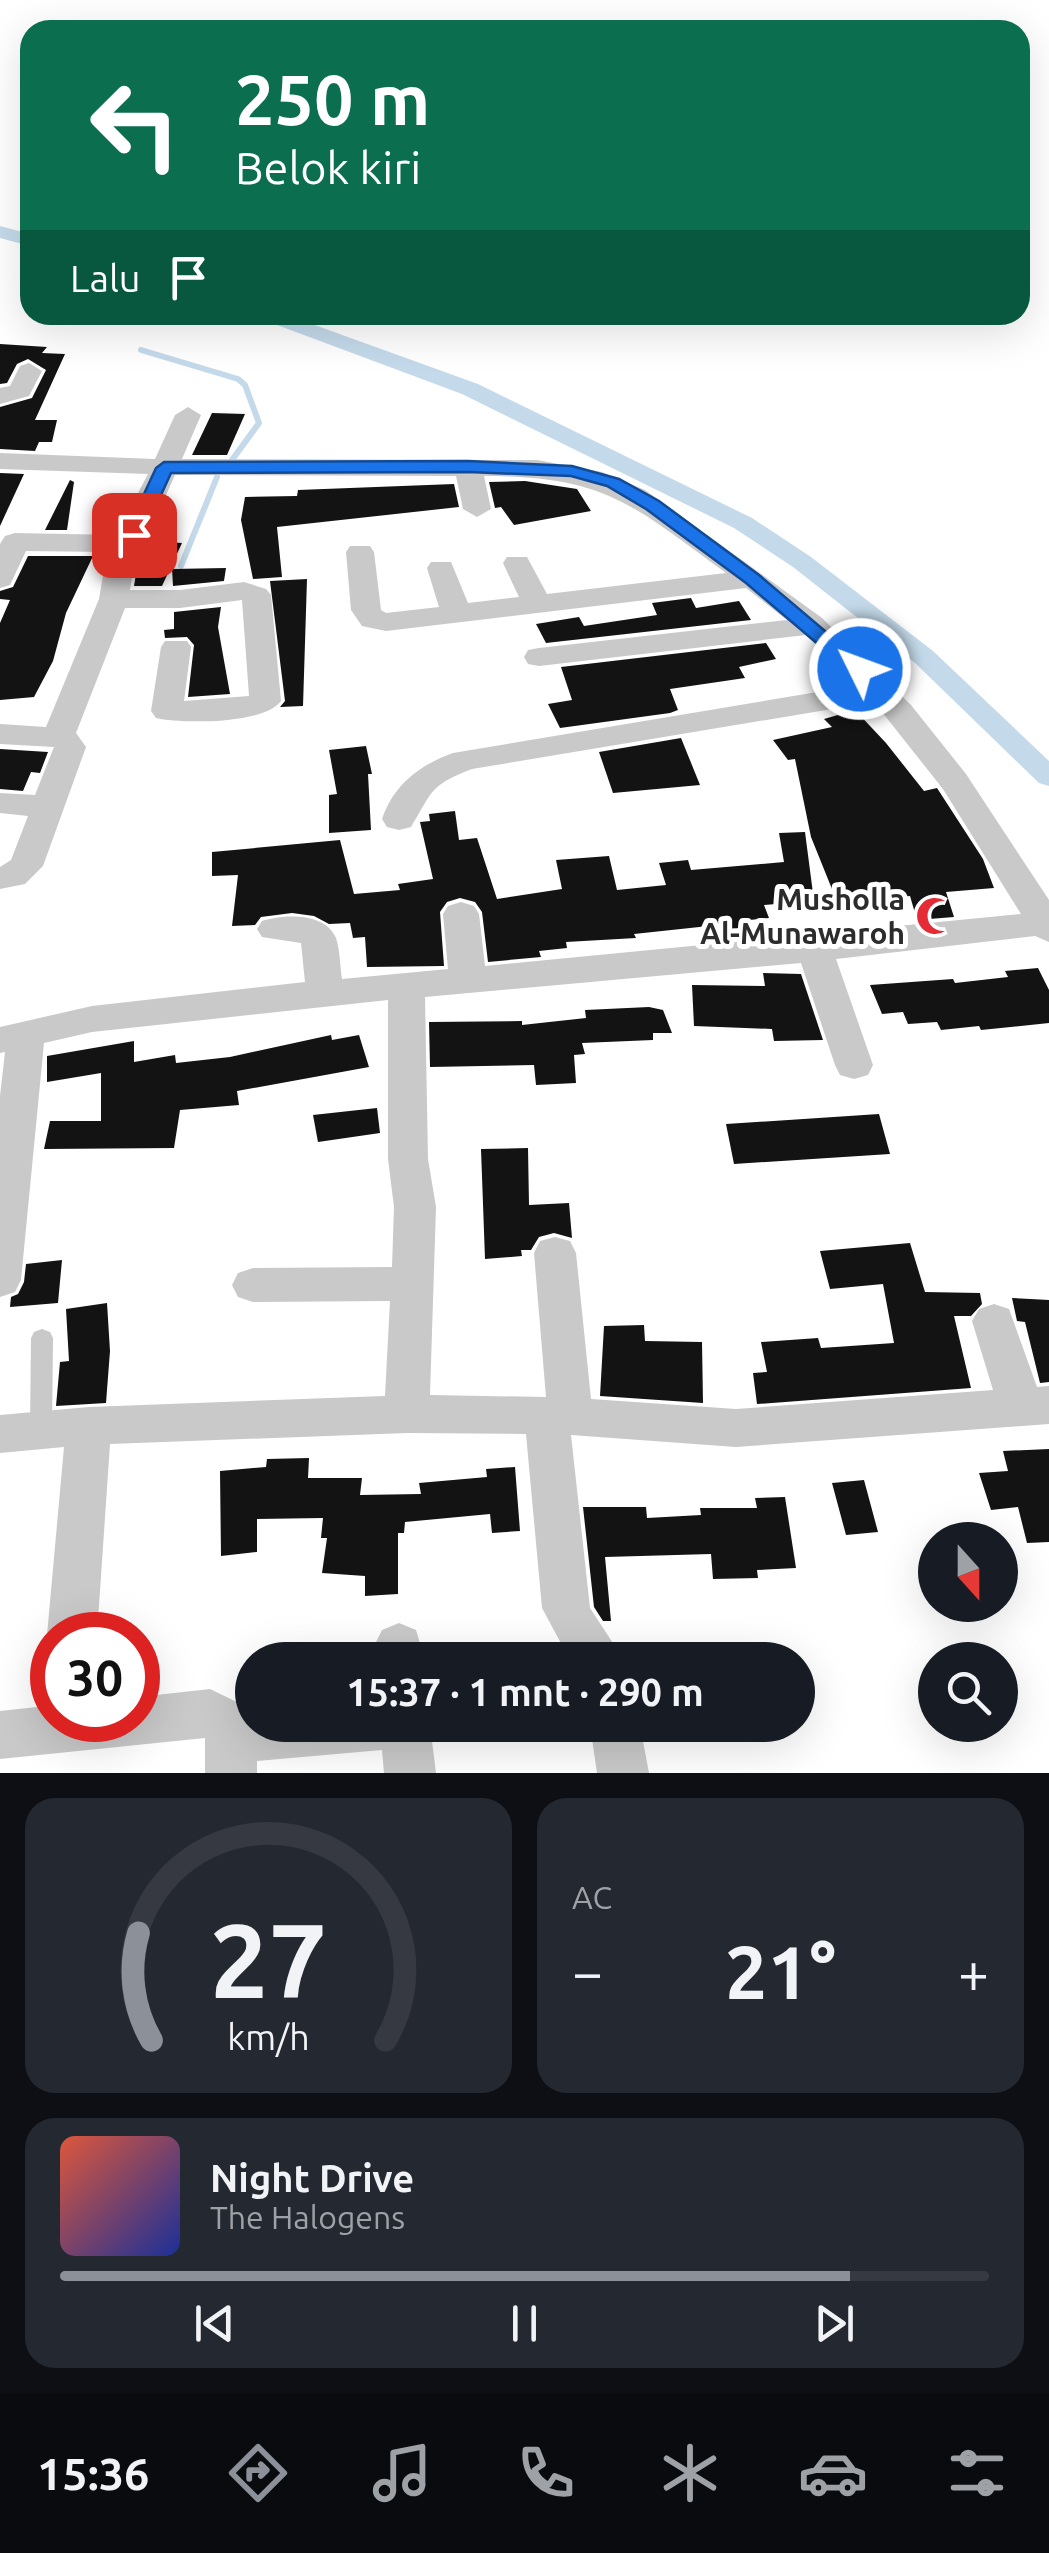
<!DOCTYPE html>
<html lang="id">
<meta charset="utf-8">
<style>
:root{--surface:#171b24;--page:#242831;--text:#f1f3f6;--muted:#9ea1a6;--line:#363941;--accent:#8c9099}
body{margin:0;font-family:Ubuntu,sans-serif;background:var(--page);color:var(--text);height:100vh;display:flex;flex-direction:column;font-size:38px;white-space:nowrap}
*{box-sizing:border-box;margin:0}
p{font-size:32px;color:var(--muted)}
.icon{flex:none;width:55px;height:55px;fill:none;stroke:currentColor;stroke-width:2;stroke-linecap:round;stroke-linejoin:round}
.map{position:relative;height:1773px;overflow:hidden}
.sheet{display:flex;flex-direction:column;gap:25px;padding:25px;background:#0d0f14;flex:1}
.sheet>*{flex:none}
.top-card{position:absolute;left:20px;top:20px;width:1010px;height:305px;border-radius:30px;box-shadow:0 10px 40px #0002;background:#0b6e4f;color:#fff;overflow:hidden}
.needle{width:65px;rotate:159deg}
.fabs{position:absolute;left:918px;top:1522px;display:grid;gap:20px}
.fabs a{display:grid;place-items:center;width:100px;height:100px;border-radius:50%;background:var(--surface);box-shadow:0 10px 40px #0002;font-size:50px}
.speed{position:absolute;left:30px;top:1612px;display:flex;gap:20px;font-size:50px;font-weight:700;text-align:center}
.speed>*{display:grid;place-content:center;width:130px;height:130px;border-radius:50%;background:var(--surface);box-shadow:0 10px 40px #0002;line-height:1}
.speed .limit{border:15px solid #d22;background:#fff;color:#111}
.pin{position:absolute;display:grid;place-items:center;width:85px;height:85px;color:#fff;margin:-42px;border-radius:20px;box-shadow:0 5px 15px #0006}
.me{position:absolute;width:110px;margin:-55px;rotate:312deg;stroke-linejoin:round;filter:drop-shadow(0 0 8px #0008)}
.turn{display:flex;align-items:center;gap:35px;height:210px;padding:0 50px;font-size:45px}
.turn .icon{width:130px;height:130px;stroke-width:2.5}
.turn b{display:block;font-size:70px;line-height:85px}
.then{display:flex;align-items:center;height:95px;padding:0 50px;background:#0003;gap:20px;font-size:38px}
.big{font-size:75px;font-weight:700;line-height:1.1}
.sheet .tile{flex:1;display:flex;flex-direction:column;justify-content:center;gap:15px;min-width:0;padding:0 35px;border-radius:30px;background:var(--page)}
.sheet .dial{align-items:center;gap:0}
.dial svg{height:260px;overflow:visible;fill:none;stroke:var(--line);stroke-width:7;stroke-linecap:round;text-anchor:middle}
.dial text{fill:var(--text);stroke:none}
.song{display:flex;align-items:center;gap:30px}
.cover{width:120px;height:120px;border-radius:15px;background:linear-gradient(135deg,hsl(10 70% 55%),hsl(230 70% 35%))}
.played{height:10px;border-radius:5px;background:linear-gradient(90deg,var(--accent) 85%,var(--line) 85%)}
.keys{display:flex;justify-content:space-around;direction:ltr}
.heat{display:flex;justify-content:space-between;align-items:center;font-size:55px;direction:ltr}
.sheet .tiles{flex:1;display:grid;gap:25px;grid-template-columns:1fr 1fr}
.tile:last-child{grid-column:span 2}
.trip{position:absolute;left:235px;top:1642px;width:580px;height:100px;border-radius:50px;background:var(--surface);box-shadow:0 10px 40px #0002;font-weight:700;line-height:100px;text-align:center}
.tab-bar{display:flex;height:160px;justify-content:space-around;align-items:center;background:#090b0e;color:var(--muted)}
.tab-bar .icon{width:70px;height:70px}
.tab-bar .on{color:var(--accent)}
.tab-bar b{font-size:45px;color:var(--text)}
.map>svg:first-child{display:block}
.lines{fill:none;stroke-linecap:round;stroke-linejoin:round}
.stream{stroke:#c4daea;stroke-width:6}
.canal{fill:#c4daea;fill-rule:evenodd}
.building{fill:#131313}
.service{fill:#c9c9c9;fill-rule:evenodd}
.minor{fill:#c9c9c9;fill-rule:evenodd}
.route{fill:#1a73e8;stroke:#114b97;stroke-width:2.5}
.labels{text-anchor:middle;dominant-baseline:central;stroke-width:10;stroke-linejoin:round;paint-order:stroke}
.poi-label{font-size:30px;font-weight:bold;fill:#2c2c2c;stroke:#fff;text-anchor:end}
</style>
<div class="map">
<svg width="1049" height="1773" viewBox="0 0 1049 1773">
<rect width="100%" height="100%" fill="#fff"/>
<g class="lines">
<g class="stream">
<polyline points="141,350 238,379 245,385 259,423 232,460"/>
<polyline points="181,566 217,477"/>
</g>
<g class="canal">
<polygon points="0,226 30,234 30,246 0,238"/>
<polygon points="258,315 287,315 478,384 752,518 811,557 933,651 1049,761 1049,786 1039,783 915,663 793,567 734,528 462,394 261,319"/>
</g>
</g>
<g class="building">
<polygon points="0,344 47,347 42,353 65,354 35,420 57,420 52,442 39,442 35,451 0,449 0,407 32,398 46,370 28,359 17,364 7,383 0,384"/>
<polygon points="212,413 245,414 227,455 192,455"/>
<polygon points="0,473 24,474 0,526"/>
<polygon points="70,480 74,482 67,530 45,530"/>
<polygon points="525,481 577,489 591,511 514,525 501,507 495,508 489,482"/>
<polygon points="454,484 459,507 277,527 282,577 253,579 241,520 245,497 297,496 298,490"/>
<polygon points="151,541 182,543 162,586 134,586 139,556 144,556"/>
<polygon points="28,556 93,556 66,613 53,661 34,697 0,700 0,623 10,600 0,599 0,591 13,587"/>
<polygon points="226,568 224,581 173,586 172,569"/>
<polygon points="307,579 303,706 280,707 285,701 270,581"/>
<polygon points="691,598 696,608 739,601 751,620 546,643 536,624 579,617 584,626 657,615 652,603"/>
<polygon points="221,607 218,627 230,694 188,697 194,645 187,637 165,638 164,630 174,629 174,612"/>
<polygon points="766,643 776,659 739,667 745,678 670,689 678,710 670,713 560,728 548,704 572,700 561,667"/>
<polygon points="855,710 886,743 924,791 937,788 983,859 994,888 946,892 954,917 917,920 910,896 858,902 857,898 836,899 811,837 795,759 788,760 773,740 832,727 824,719"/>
<polygon points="681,738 700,785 613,793 599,752"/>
<polygon points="366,746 372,774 368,774 371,830 329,833 329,795 337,794 329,750"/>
<polygon points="0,749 48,752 40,773 31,772 23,791 0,789"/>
<polygon points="455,811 459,840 477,838 497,899 562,889 556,860 609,856 617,890 666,885 659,863 688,860 691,870 784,862 779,833 805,832 814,901 764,905 769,918 740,921 743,928 720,930 718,925 634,934 636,938 566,942 567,948 539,951 541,957 488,962 482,912 475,902 460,898 447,902 440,912 444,966 367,967 365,937 353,938 350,923 329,924 314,916 292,913 261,917 255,925 232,926 238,875 212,876 212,852 340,840 354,894 400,890 398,884 433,879 420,822 430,821 429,814"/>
<polygon points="1038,968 1049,990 1049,1023 981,1030 979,1026 941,1030 937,1022 908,1024 903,1012 882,1014 870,985 953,979 955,983 1008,977 1005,971"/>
<polygon points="763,973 801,974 823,1040 774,1041 772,1029 694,1026 692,985 765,986"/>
<polygon points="649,1007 663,1010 672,1033 653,1033 653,1040 582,1043 585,1054 574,1055 576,1083 536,1085 534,1065 430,1067 429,1022 522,1021 522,1025 586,1018 585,1010"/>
<polygon points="331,1035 332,1040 359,1035 369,1067 237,1091 239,1105 180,1110 174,1148 44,1149 50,1121 101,1121 101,1073 47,1082 47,1056 134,1041 134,1062 175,1055 176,1063 230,1057"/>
<polygon points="377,1108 380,1133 318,1142 313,1115"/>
<polygon points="879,1114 890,1154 734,1164 726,1124"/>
<polygon points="528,1148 529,1205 569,1203 572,1238 554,1233 539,1237 531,1250 521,1250 522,1256 485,1259 481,1149"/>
<polygon points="910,1243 925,1292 980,1293 982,1304 971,1316 954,1316 971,1388 757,1404 753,1373 767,1372 761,1342 818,1338 821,1348 894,1343 883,1284 830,1289 820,1251"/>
<polygon points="62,1260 58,1303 10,1307 11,1297 18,1294 24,1282 26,1264"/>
<polygon points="1012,1298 1049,1300 1049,1382 1040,1383 1025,1322 1017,1321"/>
<polygon points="107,1303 110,1351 106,1403 56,1406 60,1362 69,1361 66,1309"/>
<polygon points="644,1325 645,1341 702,1342 703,1403 600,1396 604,1326"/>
<polygon points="1049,1449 1049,1542 1027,1543 1018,1507 991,1510 979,1473 1008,1471 1003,1451"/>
<polygon points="309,1458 308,1478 362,1478 360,1495 421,1494 419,1483 487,1477 486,1469 515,1467 520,1531 492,1533 490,1514 405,1522 404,1533 398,1533 398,1594 365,1596 365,1576 322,1573 327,1538 321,1538 323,1518 257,1519 257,1552 221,1556 220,1471 266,1467 267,1459"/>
<polygon points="864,1480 878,1532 846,1535 832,1483"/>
<polygon points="785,1497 796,1568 757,1570 758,1578 713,1579 711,1554 605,1557 611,1621 603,1621 594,1607 583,1507 646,1507 647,1518 701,1515 700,1508 757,1508 755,1498"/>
</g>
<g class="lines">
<polygon class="service" points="42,1329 50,1332 53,1338 52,1429 49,1436 41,1439 33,1436 30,1429 31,1338 34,1332"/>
<g class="minor">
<polygon points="29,363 42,371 29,396 0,404 0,388 10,386 20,366"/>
<path d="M188,407L201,415L182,459L537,460L602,472L645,490L822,618L911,705L966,774L1049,900V942L1035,936L836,959L873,1065L868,1075L854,1079L840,1075L835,1065L801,963L425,997L428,1159L436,1207L430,1395L546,1397L534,1253L540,1241L555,1237L570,1241L576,1253L591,1399L736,1409L993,1390L972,1321L979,1309L994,1304L1009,1309L1037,1387L1049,1386V1424L736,1447L571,1435L590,1608L624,1660H570L542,1608L526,1434L407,1433L110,1444L97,1635H52V1646L47,1635L64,1447L0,1453V1415L89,1407L385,1396L390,1301L253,1302L238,1297L232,1285L238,1273L253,1268L392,1267L394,1207L388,1159V1000L92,1032L44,1043L21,1280L15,1292L0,1297V1096L5,1052L0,1053V1027L92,1006L305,982L301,943L262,937L257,929L262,921C284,914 325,912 336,938C340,950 340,966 342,979L448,969L443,914L448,906L461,902L474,906L479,914L485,966L1021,914L943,789L874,702L472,769C428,786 433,792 411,827L399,830L387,827L382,819C394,784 420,765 453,753L859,685L806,635L539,666L528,664L524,657L528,650L539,648L787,620L746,588L386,631L362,626L351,610L346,552L350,546H370L374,552L381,610L386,613L439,607L427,568L431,562H451L468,603L519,597L503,563L507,557H527L547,594L726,573C631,504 606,476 484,476L491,509L477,517L463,509L456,476L175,475L148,535L137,547L130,590H180L244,582L266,589L271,595L281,701C265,724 182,724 156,718L151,711L161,647L165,641H187L191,647L184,701L249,696L242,600L180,608H125L76,733L86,747L43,866L25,884L0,889V867L11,860L28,816L0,813V793L35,795L54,747L0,744V724L46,727L99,599L107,552L26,551L10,585L0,588V544L5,536L15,533L116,535L148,474L0,469V453L155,459L175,415Z"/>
<polygon points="399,1623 416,1630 425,1660 375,1660 374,1646 382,1630"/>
<polygon points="210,1689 243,1705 247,1713 252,1713 252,1725 430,1725 436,1773 384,1773 382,1750 257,1761 257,1773 205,1773 205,1738 0,1759 0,1711 46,1706 52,1701 52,1720 138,1720 138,1697"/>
<polygon points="590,1725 640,1725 649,1773 597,1773"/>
</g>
</g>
<polygon class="route" points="468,461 572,466 619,479 659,501 759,575 870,669 860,675 852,673 746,583 646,509 607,486 571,476 468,472 171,473 141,539 128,539 125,535 156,468 164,462"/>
<defs>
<g id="mosque-bare" transform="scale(3)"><path d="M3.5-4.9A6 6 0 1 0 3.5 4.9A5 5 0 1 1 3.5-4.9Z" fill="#e52b35" stroke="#fff" stroke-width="2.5" paint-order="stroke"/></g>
</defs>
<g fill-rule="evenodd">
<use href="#mosque-bare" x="935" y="916"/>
</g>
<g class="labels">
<g class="poi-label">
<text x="905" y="899">Musholla<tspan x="905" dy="34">Al-Munawaroh</tspan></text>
</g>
</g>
</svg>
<div class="fabs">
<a><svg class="needle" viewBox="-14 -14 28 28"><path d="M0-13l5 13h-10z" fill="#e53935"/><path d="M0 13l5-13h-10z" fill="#9ea1a6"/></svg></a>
<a><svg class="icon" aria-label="search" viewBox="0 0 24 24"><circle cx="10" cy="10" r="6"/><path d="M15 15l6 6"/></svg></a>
</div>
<div class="speed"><div class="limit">30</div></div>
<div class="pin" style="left:134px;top:535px;background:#d93025"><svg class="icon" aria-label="arrive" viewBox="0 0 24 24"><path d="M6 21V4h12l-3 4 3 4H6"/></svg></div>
<svg class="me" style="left:860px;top:669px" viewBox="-20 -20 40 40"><circle r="17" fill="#1a73e8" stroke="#fff" stroke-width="3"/><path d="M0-11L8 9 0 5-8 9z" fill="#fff"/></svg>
<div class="trip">15:37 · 1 mnt · 290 m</div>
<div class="top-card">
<div class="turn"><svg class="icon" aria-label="left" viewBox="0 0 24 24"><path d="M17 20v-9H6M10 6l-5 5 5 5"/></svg><div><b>250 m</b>Belok kiri</div></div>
<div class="then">Lalu<svg class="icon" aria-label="arrive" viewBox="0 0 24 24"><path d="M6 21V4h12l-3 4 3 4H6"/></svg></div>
</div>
</div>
<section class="sheet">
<div class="tiles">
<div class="tile dial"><svg viewBox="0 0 100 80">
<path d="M14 69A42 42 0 1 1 86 69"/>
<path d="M14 69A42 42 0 0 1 10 36" stroke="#8c9099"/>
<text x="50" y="56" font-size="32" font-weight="700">27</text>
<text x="50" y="72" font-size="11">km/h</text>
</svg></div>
<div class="tile"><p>AC</p>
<div class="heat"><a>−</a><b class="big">21°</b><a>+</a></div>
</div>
<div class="tile">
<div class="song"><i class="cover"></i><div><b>Night Drive</b><p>The Halogens</p></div></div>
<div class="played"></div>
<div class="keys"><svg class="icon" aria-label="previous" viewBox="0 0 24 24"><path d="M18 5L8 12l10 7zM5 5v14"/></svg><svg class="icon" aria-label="pause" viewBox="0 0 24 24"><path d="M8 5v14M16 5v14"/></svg><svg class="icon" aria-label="next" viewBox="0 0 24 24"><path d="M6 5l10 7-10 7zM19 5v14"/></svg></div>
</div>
</div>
</section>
<nav class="tab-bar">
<b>15:36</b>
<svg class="icon on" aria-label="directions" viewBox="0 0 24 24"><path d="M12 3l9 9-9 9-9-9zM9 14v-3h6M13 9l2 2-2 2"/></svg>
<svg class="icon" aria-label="music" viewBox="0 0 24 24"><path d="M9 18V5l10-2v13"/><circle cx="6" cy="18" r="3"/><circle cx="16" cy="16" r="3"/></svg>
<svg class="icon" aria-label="phone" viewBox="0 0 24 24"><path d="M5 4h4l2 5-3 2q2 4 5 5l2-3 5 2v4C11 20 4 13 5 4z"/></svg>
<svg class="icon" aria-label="climate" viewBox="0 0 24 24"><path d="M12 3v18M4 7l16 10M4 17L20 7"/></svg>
<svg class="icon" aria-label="car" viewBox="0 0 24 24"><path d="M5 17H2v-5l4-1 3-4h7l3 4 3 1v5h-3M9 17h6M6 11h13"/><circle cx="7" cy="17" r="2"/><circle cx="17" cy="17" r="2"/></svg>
<svg class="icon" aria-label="filters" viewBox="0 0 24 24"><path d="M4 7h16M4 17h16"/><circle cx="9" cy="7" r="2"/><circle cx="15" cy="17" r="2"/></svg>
</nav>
